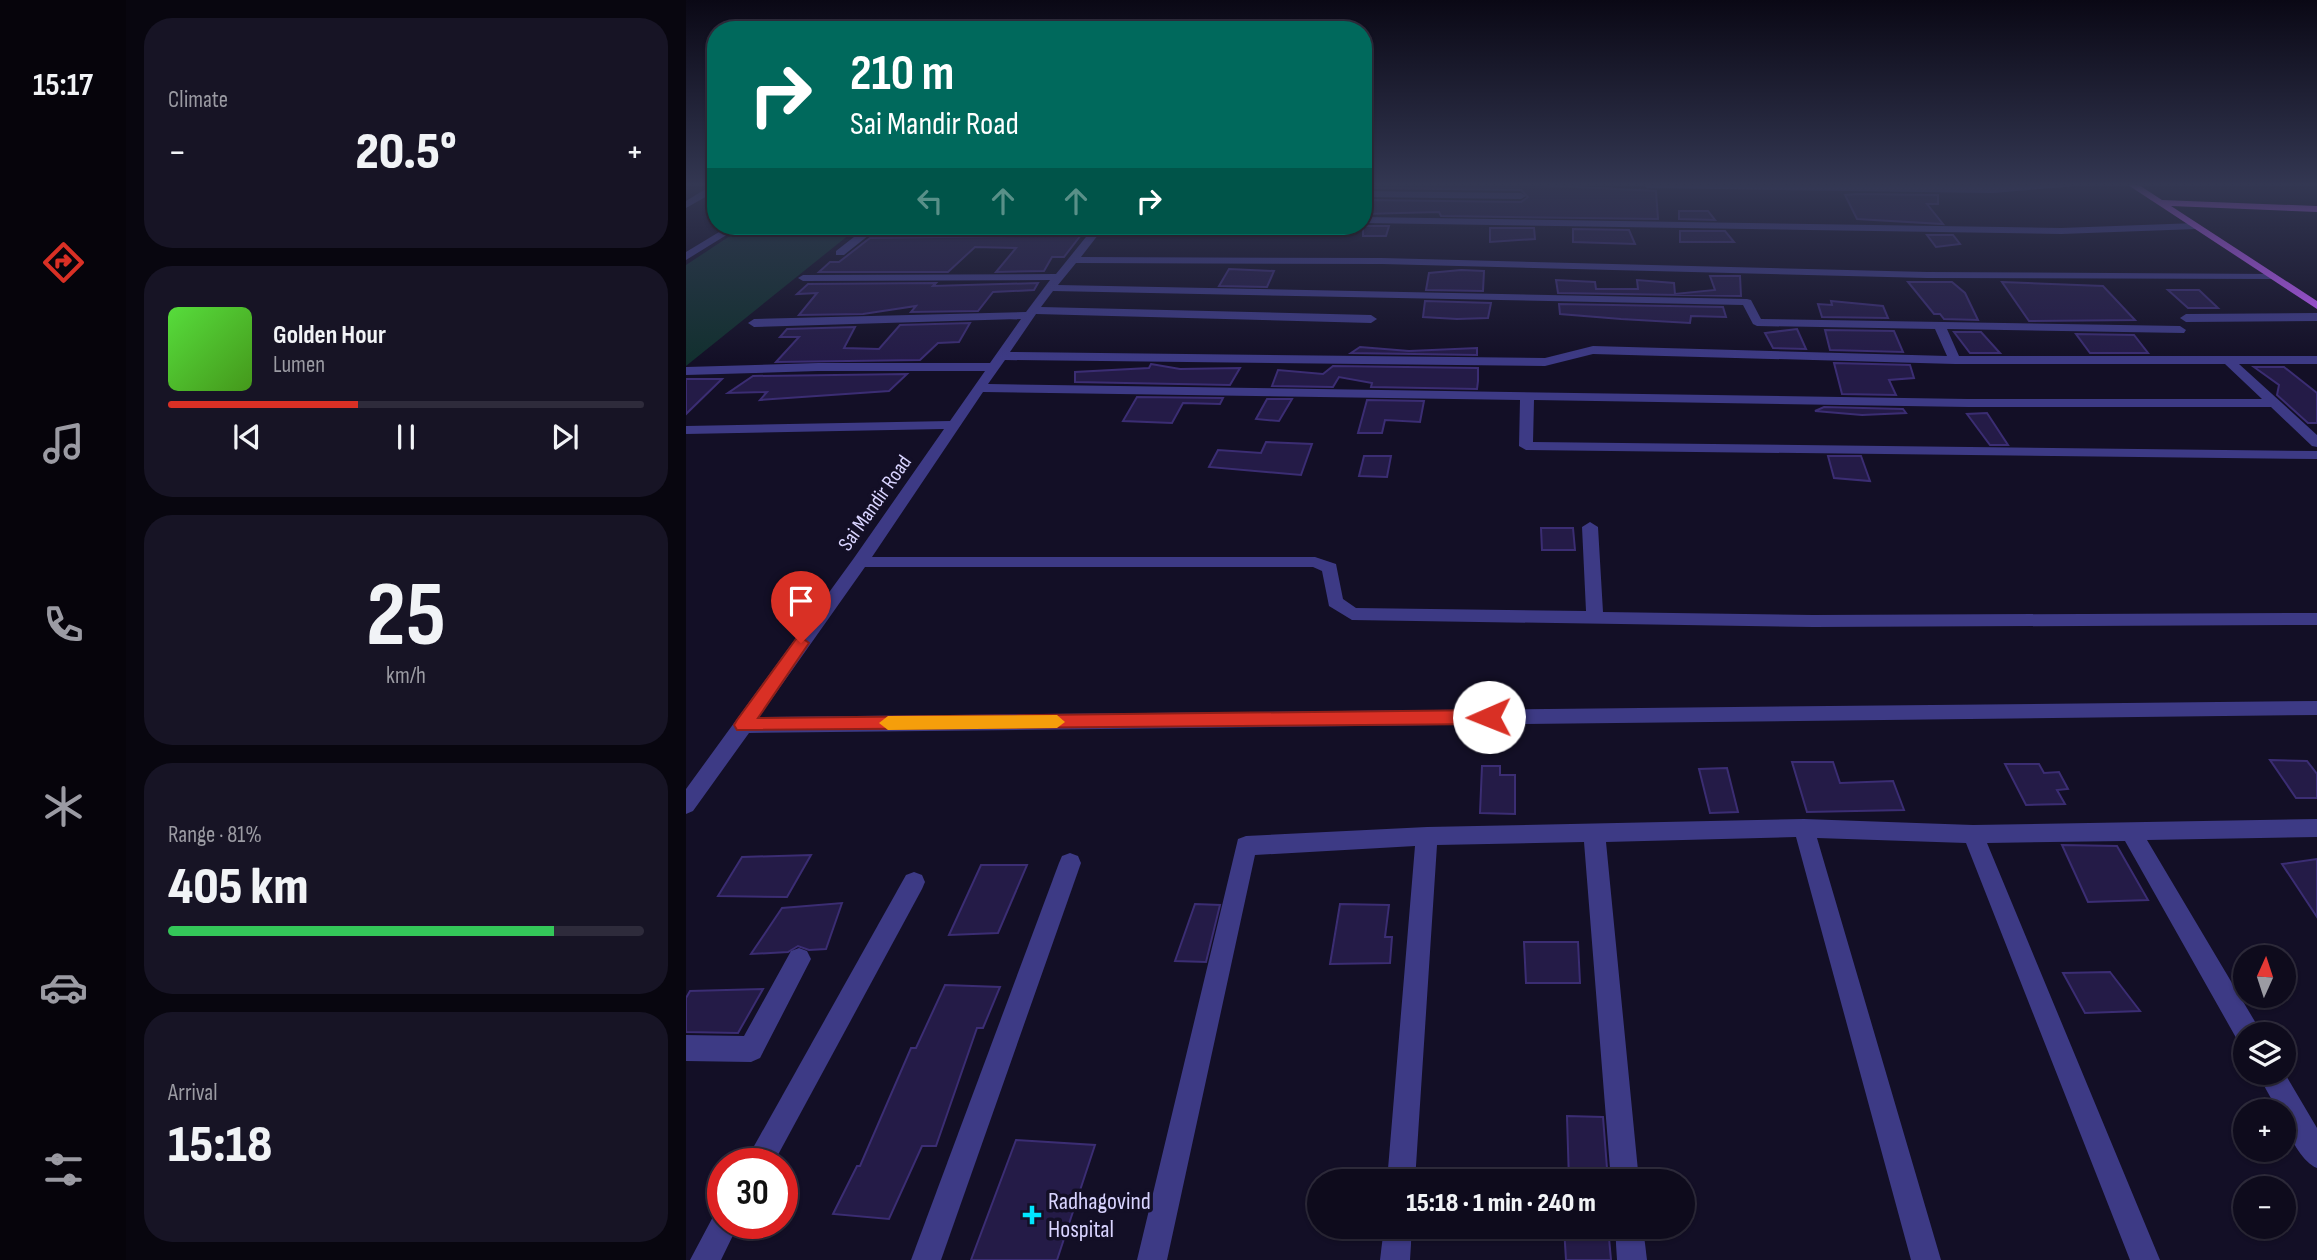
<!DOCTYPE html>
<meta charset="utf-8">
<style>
:root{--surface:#0e0b1c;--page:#171425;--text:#f1f3f6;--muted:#9b9ba3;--line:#2e2b3b;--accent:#d93025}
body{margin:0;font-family:"Sofia Sans Condensed",sans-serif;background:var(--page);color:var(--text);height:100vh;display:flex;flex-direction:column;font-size:26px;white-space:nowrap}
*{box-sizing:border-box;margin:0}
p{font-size:23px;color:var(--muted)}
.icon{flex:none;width:38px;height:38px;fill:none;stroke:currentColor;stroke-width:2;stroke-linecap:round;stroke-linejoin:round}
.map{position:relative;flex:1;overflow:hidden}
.panel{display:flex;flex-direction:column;gap:18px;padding:18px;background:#08060f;width:560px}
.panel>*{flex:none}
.hud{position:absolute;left:21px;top:21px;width:665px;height:214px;border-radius:28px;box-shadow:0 2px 5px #0004,0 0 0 2px var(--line);background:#00695c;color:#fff;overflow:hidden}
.needle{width:46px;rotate:3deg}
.fabs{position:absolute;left:1547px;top:945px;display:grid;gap:14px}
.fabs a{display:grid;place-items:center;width:63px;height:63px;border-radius:50%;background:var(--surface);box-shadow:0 2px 5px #0004,0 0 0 2px var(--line);font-size:35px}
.speed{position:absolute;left:21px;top:1148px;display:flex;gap:14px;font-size:35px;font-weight:700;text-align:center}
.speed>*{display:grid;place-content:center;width:91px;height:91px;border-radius:50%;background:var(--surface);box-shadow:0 2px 5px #0004,0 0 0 2px var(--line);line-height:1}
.speed .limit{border:10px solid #d22;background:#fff;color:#111}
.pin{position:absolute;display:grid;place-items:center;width:60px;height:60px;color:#fff;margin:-72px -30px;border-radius:50% 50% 50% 0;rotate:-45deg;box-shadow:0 0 7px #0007}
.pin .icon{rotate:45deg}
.me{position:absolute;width:77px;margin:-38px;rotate:269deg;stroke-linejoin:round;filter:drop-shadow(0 0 5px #0008)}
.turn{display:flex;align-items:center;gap:24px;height:147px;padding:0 28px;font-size:32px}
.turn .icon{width:91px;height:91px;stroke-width:2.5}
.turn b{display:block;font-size:49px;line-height:60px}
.lanes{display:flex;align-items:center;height:66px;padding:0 28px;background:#0003;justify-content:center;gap:35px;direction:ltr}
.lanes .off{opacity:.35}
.big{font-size:52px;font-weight:800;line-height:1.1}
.panel .card{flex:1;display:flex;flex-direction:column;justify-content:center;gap:10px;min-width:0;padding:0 24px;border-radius:28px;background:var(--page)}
.panel .dial{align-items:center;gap:0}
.dial b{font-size:91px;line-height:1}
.song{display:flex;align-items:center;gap:21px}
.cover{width:84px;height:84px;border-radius:10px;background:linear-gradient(135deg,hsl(110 70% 55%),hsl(100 70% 35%))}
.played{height:7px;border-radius:4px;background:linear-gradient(90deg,var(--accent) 40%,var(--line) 40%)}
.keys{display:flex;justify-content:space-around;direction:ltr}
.heat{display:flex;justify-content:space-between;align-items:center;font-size:38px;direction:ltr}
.charge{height:10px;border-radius:5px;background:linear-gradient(90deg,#34c759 81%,var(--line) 0)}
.trip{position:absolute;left:621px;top:1169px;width:388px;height:70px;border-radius:35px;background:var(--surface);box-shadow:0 2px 5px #0004,0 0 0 2px var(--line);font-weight:800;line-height:70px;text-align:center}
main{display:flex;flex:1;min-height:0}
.tab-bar{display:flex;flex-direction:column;width:126px;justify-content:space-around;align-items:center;background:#06040b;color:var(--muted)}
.tab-bar .icon{width:49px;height:49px}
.tab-bar .active{color:var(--accent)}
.tab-bar b{font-size:32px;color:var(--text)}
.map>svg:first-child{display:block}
.green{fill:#12302f}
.building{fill:#241b47;stroke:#3b2d73;stroke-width:2}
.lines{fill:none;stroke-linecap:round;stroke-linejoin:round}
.minor{fill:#3d3a85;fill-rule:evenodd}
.major{fill:#c25bff;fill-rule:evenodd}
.route{fill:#d93025;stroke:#8d1f18;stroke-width:2}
.slow{fill:#f59e0b}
.poi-dot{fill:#00e5ff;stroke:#130f26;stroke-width:2.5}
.labels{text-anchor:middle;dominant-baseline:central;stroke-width:7;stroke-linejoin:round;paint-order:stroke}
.street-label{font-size:21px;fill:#d9d4ff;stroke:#130f26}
.near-poi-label{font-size:24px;fill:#d9d4ff;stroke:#130f26;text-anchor:start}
</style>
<main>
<nav class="tab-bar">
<b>15:17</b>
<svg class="icon active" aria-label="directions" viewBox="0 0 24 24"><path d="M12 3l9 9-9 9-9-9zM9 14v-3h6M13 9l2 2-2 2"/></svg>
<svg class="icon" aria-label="music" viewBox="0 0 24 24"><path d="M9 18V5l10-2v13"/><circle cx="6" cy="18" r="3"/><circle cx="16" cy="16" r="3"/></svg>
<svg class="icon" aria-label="phone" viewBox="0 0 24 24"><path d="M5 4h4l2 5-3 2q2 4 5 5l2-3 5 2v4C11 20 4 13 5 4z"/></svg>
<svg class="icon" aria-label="climate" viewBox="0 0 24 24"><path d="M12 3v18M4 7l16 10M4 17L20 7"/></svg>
<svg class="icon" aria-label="car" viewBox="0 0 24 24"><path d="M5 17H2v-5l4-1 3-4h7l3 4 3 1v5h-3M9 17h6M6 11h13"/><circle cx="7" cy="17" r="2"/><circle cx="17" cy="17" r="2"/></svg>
<svg class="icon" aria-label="filters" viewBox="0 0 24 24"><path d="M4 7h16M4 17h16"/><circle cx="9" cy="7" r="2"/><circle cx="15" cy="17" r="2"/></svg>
</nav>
<section class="panel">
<div class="card"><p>Climate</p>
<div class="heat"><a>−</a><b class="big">20.5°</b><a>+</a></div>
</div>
<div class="card">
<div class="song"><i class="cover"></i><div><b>Golden Hour</b><p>Lumen</p></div></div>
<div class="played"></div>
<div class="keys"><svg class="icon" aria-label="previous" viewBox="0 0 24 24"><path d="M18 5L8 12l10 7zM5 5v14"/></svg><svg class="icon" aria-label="pause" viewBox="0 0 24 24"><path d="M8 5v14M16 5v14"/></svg><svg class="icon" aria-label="next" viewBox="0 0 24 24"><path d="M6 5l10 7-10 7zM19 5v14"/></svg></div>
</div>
<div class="card dial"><b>25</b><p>km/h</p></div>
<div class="card"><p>Range · 81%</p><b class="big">405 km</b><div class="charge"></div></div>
<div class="card"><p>Arrival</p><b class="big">15:18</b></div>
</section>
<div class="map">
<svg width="1631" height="1260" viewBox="0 0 1631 1260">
<rect width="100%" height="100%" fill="#130f26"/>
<polygon class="green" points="59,226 174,226 0,366 0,265"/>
<g class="building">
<polygon points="686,185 852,185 970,191 972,219 755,216 753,212 677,214 680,200 835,202 842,197 835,190 685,188"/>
<polygon points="1172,194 1252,195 1252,204 1241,204 1257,224 1171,219 1159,195"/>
<polygon points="993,211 1022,211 1029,220 993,219"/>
<polygon points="677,226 703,226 700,236 677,236"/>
<polygon points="804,228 848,228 849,239 804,242"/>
<polygon points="887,229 943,230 949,244 887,242"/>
<polygon points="994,231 1039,231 1048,242 994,242"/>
<polygon points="395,235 378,257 366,257 358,271 310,272 330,248 289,247 262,272 133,272 144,262 153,262 184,238"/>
<polygon points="1241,235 1267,235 1274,244 1250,247"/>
<polygon points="543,269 588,271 581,287 533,286"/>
<polygon points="775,270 798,271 797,291 740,290 743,273"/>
<polygon points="1024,276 1054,276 1055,296 872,293 870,280 909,282 910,289 952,289 951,280 988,283 989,294 1029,290"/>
<polygon points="1222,282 1266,282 1279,293 1292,320 1258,319 1254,314 1248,314"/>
<polygon points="1316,282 1417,286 1449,320 1343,321"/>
<polygon points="250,283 247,286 352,283 348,290 307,292 292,311 225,312 230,306 177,314 113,315 131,293 111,294 122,284"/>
<polygon points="1482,290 1513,290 1532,308 1502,308"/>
<polygon points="739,301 805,303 802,318 771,319 737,317"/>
<polygon points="1145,301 1197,306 1202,318 1136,317 1132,304 1146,305"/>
<polygon points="873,304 1037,307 1040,317 1005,316 1004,323 935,319 874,314"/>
<polygon points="284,323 273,342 252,343 234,360 90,362 113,337 94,337 101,329 169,327 158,348 193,349 214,325"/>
<polygon points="1111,329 1120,349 1087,348 1079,333"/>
<polygon points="1139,330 1208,331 1217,352 1144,350"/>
<polygon points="1268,332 1295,332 1314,353 1284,353"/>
<polygon points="1390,334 1448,335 1462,353 1404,353"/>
<polygon points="674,347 723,351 791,348 791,355 665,353"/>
<polygon points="1148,363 1224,365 1228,378 1203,380 1210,395 1156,394"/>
<polygon points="465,364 494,369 554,368 544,385 389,382 389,372 463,368"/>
<polygon points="647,366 792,368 792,381 791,389 685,387 686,383 653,377 647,387 586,386 592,370 637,374"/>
<polygon points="1568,367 1598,367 1631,393 1631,423 1622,423 1591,395 1593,385"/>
<polygon points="221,374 203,391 74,400 81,392 42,393 67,376"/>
<polygon points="0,379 36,379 0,414"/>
<polygon points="451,397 537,398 534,404 497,403 486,423 437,421"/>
<polygon points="581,399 606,399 593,421 570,419"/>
<polygon points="681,400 738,401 734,422 699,420 696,433 672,433"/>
<polygon points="1138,407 1217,409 1220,413 1176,415 1129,411"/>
<polygon points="1301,413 1322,445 1304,445 1281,414"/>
<polygon points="580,442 626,444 615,475 523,467 532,450 575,453"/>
<polygon points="678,456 705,456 701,477 673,476"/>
<polygon points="1142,456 1175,456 1184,481 1148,478"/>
<polygon points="855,528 887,528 889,550 856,550"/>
<polygon points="1584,760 1621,761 1631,774 1631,798 1610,798"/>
<polygon points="1106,762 1147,762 1154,783 1207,781 1218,810 1121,812"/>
<polygon points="1319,764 1353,764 1358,773 1373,772 1382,789 1371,790 1379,804 1340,805"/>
<polygon points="796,766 814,766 814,775 829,775 829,814 794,813"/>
<polygon points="1041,768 1052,812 1024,813 1013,769"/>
<polygon points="1376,845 1431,846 1462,900 1402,902"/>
<polygon points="125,855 101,897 32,896 56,857"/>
<polygon points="1631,859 1631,917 1596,864"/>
<polygon points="295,865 341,865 312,933 263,935"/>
<polygon points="156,903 140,949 123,950 112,946 102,952 65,954 96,908"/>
<polygon points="509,904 534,905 520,962 489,961"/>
<polygon points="654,904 703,905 699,937 706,937 704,963 644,964"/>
<polygon points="838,942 892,942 894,983 840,983"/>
<polygon points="1424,972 1454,1011 1399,1013 1377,973"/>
<polygon points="259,985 314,987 297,1028 291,1028 250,1146 236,1146 203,1219 147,1214 171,1166 174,1166 225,1048 230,1048"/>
<polygon points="77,989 52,1033 0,1032 0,998 4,991"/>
<polygon points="881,1116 917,1117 922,1181 883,1181"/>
<polygon points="330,1140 409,1145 371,1260 285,1260"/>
<polygon points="878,1227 922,1227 925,1260 880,1260"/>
</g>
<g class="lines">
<g class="minor">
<polygon points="26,185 30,185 30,191 0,208 0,201"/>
<polygon points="957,185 1401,185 1307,193 961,188"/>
<polygon points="677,191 835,193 840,196 835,199 677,197"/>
<polygon points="677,217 1375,228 1510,223 1515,226 1510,229 1375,234 677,223"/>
<polygon points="43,226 55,226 0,260 0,252"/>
<path d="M182,226H193L191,229L419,226L395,257L696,258L1241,272L1590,274V278L1586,279L1241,278L696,264L390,263L372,285L1061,299L1065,300L1075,319L1494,326L1500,330L1498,333L1261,329L1273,356H1631V364H1553L1631,435V447L1626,446L1585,407H1282L848,400L847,442L1631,451V459L840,450L833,446L834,400L297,392L186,557H629L650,564L657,599L670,608L900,611L896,527L904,522L912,527L917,612L1127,615L1631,613V625L1127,627L666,620L643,606L636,571L627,567H179L73,717L1631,701V715L63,733L7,811L0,814V789L168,558L258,429L0,434V426L264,421L299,371H132L0,375V367L132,363H304L335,319L68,327L62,323L68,319L340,312L364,280L117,281L112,278L117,275L370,274L404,232L183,235L158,255H150V251ZM367,291L1057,305L1067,324L1071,326L1249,329L1261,356L907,346L859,358L324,352L350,314L685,323L691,319L685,315L355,307ZM907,354L1269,364H1539L1576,399H1282L302,384L319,360L859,366Z"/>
<polygon points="1631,313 1631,321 1500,322 1494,318 1500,314"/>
<polygon points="1118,819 1287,825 1631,819 1631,837 1461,840 1571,1025 1574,1034 1559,1034 1559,1045 1553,1043 1439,841 1301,843 1474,1260 1444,1260 1280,843 1131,838 1255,1260 1225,1260 1110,837 920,842 953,1181 925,1181 898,842 751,845 729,1181 701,1181 729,846 569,855 481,1260 451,1260 552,839 560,836 741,827"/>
<polygon points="384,853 392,856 395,863 255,1260 225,1260 373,863 376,856"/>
<polygon points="228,872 236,875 239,882 236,889 87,1164 58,1164 220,875"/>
<polygon points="113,948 121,951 125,959 74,1058 65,1062 0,1061 0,1035 58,1036 105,951"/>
<path d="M1598,1072L1631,1128V1168C1614,1161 1598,1129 1598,1111H1592L1571,1073Z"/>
<polygon points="37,1210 37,1223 53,1223 35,1260 4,1260 29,1213"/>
<polygon points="698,1227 726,1227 724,1260 694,1260"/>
<polygon points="929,1227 957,1227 961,1260 931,1260"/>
</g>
<polygon class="major" points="1442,185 1453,185 1476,200 1631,206 1631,212 1485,206 1631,301 1631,309"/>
</g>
<linearGradient id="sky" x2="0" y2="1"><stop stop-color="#0a0815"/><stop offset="0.51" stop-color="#333752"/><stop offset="1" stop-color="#333752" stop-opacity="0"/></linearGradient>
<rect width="1631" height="362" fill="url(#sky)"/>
<polygon class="route" points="115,637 123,643 72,718 803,710 811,717 803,724 51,730 48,725 51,720 110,639"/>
<polygon class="slow" points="371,715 379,722 371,728 202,730 193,723 202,716"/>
<path class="poi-dot" d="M342.5 1204.5h7v7h7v7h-7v7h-7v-7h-7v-7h7z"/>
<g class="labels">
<g class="street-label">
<text transform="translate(189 503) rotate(-55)">Sai Mandir Road</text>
</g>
<g class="near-poi-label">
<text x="362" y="1201">Radhagovind<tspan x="362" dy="28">Hospital</tspan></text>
</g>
</g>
</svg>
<div class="fabs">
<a><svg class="needle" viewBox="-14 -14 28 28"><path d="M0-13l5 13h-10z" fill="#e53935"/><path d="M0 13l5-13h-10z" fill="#9b9ba3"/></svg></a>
<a><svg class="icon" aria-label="layers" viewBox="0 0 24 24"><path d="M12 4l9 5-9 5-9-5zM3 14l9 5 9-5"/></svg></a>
<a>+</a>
<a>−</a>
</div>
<div class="speed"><div class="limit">30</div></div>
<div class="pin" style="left:115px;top:643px;background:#d93025"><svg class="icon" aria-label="arrive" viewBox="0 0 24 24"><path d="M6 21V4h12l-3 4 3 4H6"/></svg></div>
<svg class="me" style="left:803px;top:717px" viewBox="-20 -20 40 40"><circle r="19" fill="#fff"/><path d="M0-13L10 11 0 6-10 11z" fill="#d93025"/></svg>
<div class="trip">15:18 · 1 min · 240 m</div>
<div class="hud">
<div class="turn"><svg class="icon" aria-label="right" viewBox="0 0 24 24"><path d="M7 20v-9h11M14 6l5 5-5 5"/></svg><div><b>210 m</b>Sai Mandir Road</div></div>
<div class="lanes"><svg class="icon off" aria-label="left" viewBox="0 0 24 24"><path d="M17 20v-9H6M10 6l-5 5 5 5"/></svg><svg class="icon off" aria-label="ahead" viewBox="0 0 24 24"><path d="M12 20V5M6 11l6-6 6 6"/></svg><svg class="icon off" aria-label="ahead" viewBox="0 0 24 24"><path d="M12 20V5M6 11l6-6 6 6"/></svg><svg class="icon" aria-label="right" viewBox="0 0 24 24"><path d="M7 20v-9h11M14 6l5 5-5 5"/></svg></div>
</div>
</div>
</main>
